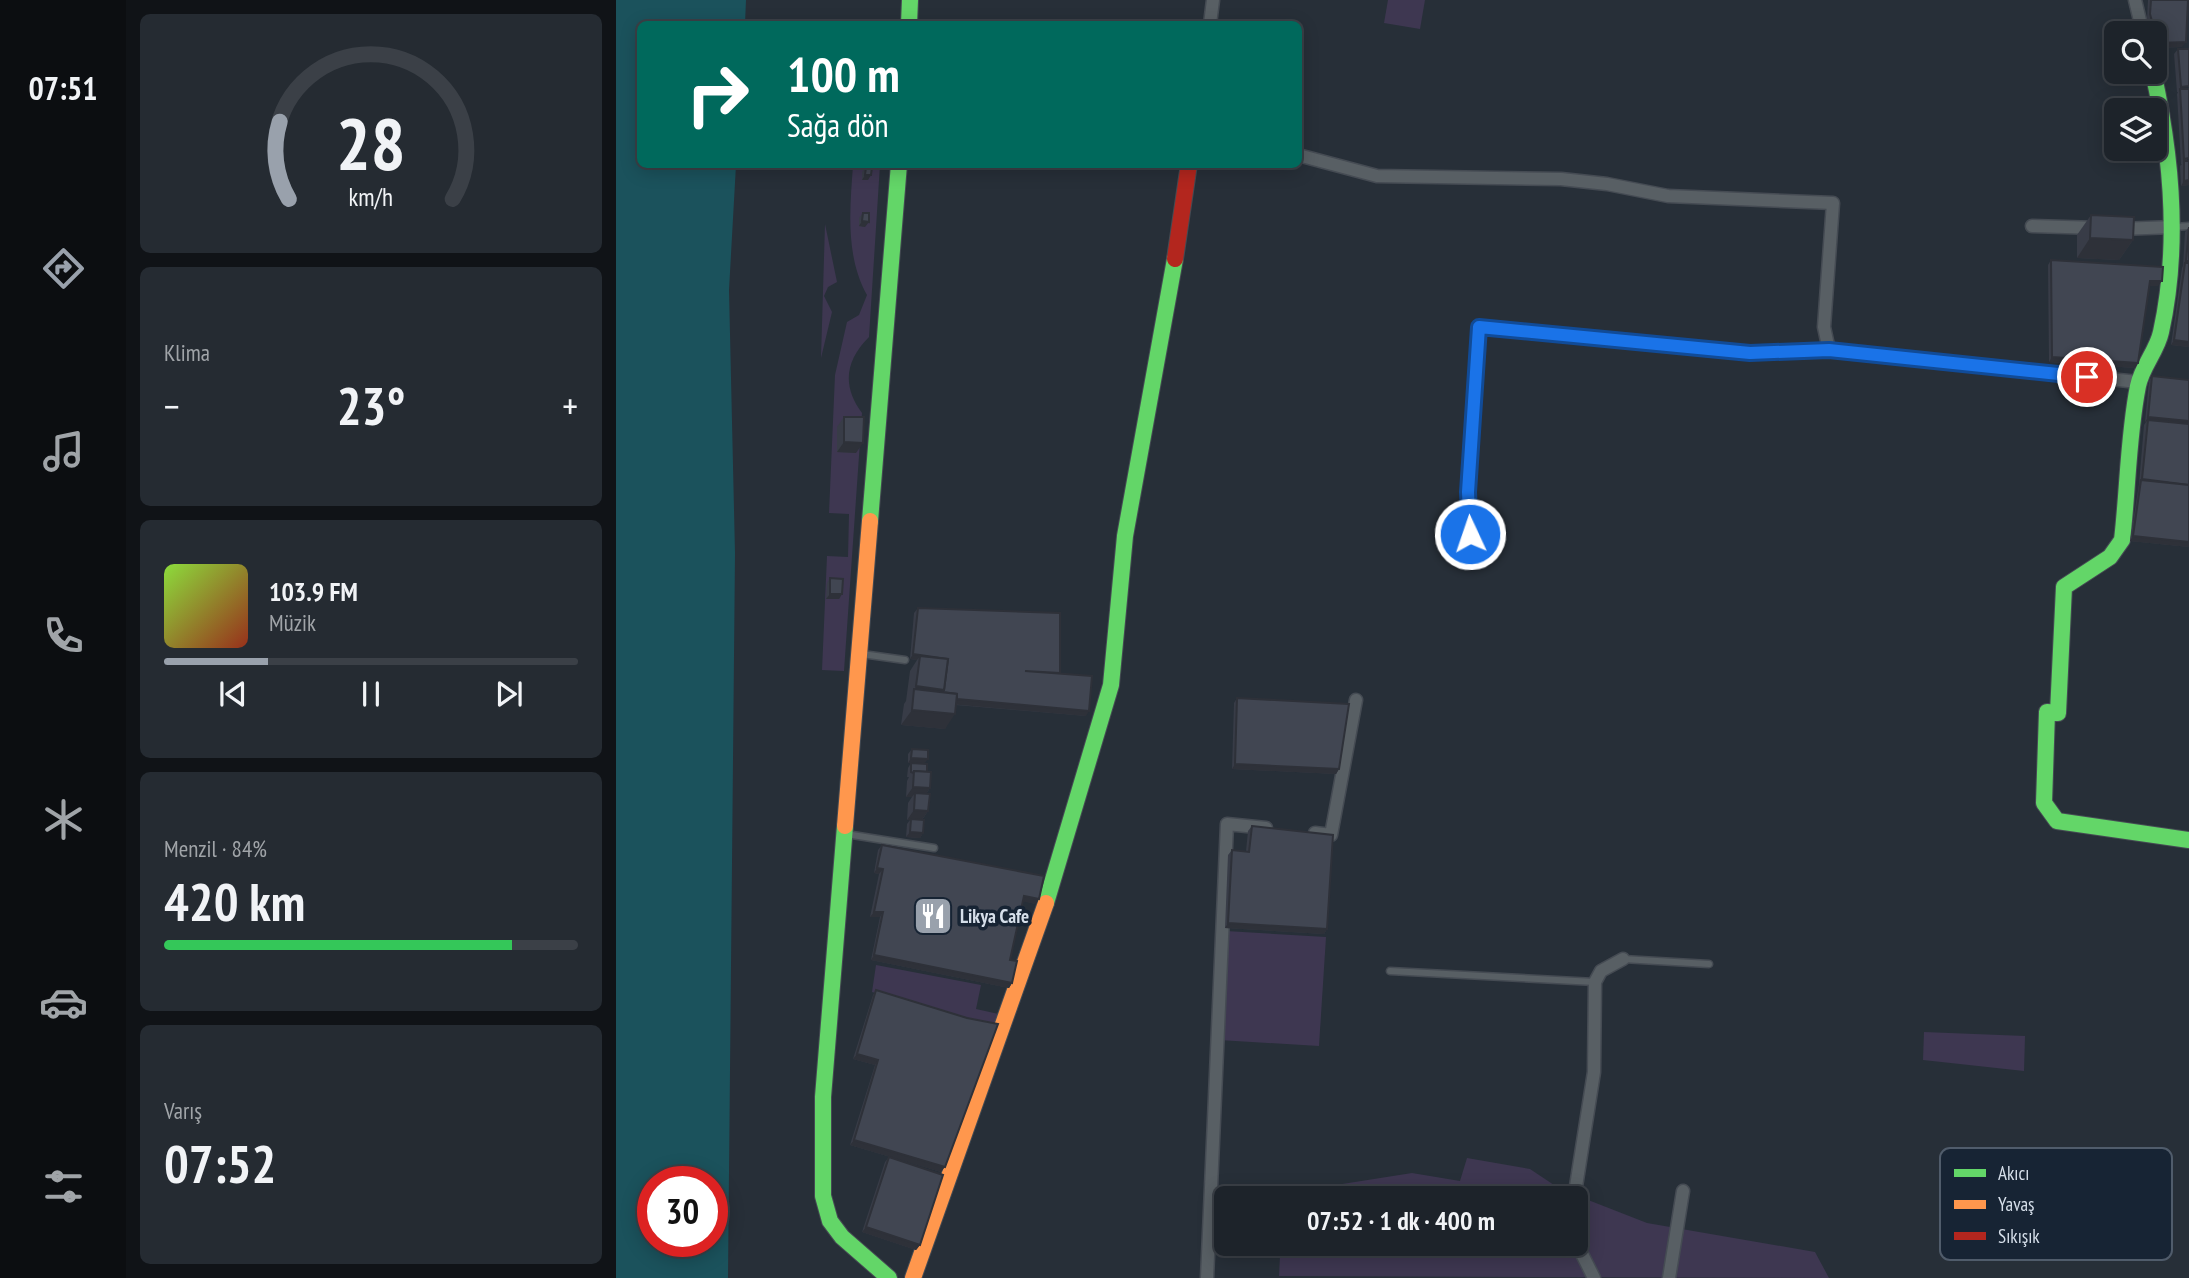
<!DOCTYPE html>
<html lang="tr">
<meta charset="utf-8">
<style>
:root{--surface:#1d232a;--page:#252b32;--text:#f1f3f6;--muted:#a0a4a8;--line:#3b4047;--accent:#99a1ac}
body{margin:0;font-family:"PT Sans Narrow",sans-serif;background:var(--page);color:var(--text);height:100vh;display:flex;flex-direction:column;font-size:26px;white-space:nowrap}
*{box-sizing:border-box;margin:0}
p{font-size:23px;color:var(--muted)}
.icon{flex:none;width:38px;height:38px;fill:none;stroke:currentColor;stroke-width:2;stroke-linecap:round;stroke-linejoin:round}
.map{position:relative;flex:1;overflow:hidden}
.side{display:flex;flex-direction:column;gap:14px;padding:14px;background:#101317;width:490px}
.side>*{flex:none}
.top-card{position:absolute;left:21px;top:21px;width:665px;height:147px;border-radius:10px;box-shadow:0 4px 18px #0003,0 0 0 2px var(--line);background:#00695c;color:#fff;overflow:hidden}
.fabs{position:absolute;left:1488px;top:21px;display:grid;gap:14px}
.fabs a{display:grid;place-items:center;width:63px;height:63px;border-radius:10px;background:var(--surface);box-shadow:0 4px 18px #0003,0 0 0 2px var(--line);font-size:35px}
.speed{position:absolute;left:21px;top:1166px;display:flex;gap:14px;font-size:35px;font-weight:700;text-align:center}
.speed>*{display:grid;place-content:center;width:91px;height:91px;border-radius:50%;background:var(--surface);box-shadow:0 4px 18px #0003,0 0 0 2px var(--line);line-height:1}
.speed .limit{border:10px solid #d22;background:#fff;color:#111}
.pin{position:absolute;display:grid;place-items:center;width:60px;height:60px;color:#fff;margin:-30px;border:4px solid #fff;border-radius:50%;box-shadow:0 2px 7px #0007}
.me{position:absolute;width:77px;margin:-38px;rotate:357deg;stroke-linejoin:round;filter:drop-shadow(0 0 5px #0008)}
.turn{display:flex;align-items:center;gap:24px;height:147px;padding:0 35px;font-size:32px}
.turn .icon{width:91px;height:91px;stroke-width:2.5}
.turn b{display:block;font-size:49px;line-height:60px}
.big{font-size:52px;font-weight:700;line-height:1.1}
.side .card{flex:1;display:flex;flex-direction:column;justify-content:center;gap:10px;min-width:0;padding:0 24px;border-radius:10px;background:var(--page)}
.side .dial{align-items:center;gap:0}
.dial svg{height:182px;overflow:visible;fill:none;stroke:var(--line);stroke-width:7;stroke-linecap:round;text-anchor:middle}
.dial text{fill:var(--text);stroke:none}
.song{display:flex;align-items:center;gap:21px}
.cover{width:84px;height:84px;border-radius:10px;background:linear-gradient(135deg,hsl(90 70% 55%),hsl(10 70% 35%))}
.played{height:7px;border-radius:4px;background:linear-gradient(90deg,var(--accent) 25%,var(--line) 25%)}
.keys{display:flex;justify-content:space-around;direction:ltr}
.heat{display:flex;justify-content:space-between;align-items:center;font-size:38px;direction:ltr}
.charge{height:10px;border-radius:5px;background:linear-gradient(90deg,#34c759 84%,var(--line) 0)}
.trip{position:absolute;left:598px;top:1186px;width:374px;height:70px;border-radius:10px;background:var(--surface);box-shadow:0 4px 18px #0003,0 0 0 2px var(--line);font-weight:700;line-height:70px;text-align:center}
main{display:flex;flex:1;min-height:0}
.tab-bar{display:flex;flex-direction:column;width:126px;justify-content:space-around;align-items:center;background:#0c0e11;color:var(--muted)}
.tab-bar .icon{width:49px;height:49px}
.tab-bar .current{color:var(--accent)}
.tab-bar b{font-size:32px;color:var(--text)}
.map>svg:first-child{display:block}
.green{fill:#3e3751}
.water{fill:#1b525c;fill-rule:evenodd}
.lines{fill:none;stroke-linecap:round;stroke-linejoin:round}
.lane-casing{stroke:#454b53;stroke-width:9}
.street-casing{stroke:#454b53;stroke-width:15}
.fast-casing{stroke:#454b53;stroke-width:18}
.slow-casing{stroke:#454b53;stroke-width:18}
.jam-casing{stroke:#454b53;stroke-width:18}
.lane{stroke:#585f64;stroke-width:6}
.street{stroke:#585f64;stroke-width:12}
.fast{stroke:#63d668;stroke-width:16}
.slow{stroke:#ff974d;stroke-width:16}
.jam{stroke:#b3261e;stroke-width:16}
.wall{fill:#383c47}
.shaded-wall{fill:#2e3139}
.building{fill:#414652;stroke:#2e3139;stroke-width:2}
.route-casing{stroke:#114b97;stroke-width:18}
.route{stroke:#1a73e8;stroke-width:12}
.labels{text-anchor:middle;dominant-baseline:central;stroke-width:7;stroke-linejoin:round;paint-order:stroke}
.poi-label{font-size:19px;font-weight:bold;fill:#d6dfea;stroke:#172434;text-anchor:start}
.key{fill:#172434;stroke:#505c6b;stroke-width:2}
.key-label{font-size:19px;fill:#d6dfea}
</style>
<main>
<nav class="tab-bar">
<b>07:51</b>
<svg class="icon current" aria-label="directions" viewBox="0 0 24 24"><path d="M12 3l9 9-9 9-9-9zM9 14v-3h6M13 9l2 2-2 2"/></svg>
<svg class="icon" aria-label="music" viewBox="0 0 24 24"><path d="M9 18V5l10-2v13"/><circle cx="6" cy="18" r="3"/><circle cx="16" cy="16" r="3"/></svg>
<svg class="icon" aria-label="phone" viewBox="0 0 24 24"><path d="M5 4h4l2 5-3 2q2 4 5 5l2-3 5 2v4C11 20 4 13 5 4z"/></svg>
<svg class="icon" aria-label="climate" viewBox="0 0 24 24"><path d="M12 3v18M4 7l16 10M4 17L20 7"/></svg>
<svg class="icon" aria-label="car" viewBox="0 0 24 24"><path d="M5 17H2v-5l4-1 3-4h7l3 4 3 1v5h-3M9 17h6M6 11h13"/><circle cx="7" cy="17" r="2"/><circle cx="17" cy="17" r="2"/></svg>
<svg class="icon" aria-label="filters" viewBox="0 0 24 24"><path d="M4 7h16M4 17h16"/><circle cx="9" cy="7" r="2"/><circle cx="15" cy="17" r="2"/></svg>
</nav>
<section class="side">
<div class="card dial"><svg viewBox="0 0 100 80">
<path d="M14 69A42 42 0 1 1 86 69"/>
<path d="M14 69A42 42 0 0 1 10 35" stroke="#99a1ac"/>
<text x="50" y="56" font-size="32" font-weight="700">28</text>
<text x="50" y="72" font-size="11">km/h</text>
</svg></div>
<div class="card"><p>Klima</p>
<div class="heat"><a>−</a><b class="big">23°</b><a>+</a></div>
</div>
<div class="card">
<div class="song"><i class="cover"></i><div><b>103.9 FM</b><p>Müzik</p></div></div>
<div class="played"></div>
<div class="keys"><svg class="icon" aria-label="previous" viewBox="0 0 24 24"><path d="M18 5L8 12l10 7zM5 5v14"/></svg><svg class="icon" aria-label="pause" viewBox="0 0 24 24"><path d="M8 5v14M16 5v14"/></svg><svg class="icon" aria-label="next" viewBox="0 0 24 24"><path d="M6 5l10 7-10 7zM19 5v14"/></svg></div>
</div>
<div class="card"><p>Menzil · 84%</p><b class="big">420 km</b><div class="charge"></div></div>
<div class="card"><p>Varış</p><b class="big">07:52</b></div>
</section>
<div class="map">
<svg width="1573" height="1278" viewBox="0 0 1573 1278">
<rect width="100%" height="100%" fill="#272f38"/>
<g class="green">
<polygon points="772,0 809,0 804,29 768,23"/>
<path d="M237,165H264L253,337C229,361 226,386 246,413L228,671L206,670L211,556L232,557L233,514L213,513L219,375L231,322L243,315L251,295C229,256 234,208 237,165Z"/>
<polygon points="209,224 221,282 212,287 208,296 216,312 205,358"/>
<polygon points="610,931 710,937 703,1046 603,1040"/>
<polygon points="260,965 365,985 360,1009 387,1015 383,1026 256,992"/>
<polygon points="1308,1032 1409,1036 1408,1071 1307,1060"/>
<polygon points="851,1158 914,1169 944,1189 1031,1223 1199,1252 1213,1278 663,1276 664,1256 711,1247 711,1244 961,1244 961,1199 703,1199 701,1188 796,1173 844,1181"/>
</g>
<path class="water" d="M0,0H130L129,24H24V164L120,165L113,290L119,553L112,1278H0ZM37,1181H96V1241H37Z"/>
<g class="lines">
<g class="lane-casing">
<g id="lane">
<polyline points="1558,227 1573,226"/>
<polyline points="246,654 289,660"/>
<polyline points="230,834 318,848"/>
<polyline points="1007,959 1093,964"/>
<polyline points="774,971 979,982"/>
</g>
</g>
<g class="street-casing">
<g id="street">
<polyline points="1519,0 1527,33"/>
<polyline points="594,24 597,0"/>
<polyline points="682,155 761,176 945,179 991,184 1052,196 1217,203 1208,327 1213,350"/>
<polyline points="1416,226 1482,228"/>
<polyline points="1503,229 1558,227"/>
<polyline points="854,534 852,492 863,327 1134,353 1213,350 1522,382"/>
<polyline points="699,833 715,835 740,700"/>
<polyline points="958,1199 978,1072 979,982 985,971 1007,959"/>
<polyline points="961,1234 962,1246 978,1278"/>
<polyline points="591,1278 611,824 650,828"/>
<polyline points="1053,1278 1067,1191"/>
</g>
</g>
<g class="fast-casing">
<g id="fast">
<polyline points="293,24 294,0"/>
<path d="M1537,72C1556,157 1564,246 1545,332C1541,351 1526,366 1522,386C1512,436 1512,489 1506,540L1494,557L1448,587L1442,713L1431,712L1428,803L1441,821L1573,840"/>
<polyline points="254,521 283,164"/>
<polyline points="229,826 207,1097 207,1196 214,1221 226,1237 273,1278"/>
<polyline points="430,903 495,685 509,536 559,259"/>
</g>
</g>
<g class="slow-casing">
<g id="slow">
<polyline points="229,826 254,521"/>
<polyline points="297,1278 430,903"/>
</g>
</g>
<g class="jam-casing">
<polyline id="jam" points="559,259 573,164"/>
</g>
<use href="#lane" class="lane"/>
<use href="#street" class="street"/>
<use href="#fast" class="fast"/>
<use href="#slow" class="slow"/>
<use href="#jam" class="jam"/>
</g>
<g class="wall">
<polygon points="1532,0 1572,0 1566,47 1539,48 1538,33 1534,33 1531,19"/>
<polygon points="1562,49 1573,185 1565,186 1564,166 1566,164 1565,164 1561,94 1562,92 1561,92 1558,54"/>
<polygon points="250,167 252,180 246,180 246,172"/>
<polygon points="247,213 249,227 243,226 243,218"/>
<polygon points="1475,215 1517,240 1503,260 1461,258 1461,235"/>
<polygon points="1573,227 1573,347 1555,345 1566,268 1567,266 1569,232"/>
<polygon points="1435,260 1542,286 1533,286 1522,363 1519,368 1433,362 1432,265"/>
<polygon points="1536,376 1573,380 1573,547 1514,541 1523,484 1528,425 1530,422 1529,422 1533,381"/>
<polygon points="228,417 240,453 221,452 221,427"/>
<polygon points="214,578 226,594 223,599 210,599 211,583"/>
<polygon points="302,608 444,673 470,716 340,705 329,729 285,725 288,704 290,701 294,671 301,660 294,659 298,613"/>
<polygon points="621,698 723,769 720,774 616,769 618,703"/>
<polygon points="296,749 308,764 314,788 310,794 312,811 306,820 307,833 304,838 290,837 291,824 294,820 291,820 292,803 296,797 290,797 291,781 293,777 291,777 292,768 295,763 292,763 292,754"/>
<polygon points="636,826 711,929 708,934 609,928 612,855 616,850 630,851 632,831"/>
<polygon points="266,845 420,904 407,901 394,960 396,983 393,988 255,960 264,917 254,917 263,874 258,873 262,850"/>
<polygon points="260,990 325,1172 234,1145 259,1065 237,1059 257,995"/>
<polygon points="273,1157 304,1245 300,1250 246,1232 269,1162"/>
</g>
<g class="shaded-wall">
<polygon points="1570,42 1566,47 1539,48 1542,43"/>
<polygon points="249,175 255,175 252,180 246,180"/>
<polygon points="1573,180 1573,185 1565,186 1568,181"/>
<polygon points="246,221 253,222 249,227 243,226"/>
<polygon points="1474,238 1517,240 1503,260 1461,258"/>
<polygon points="1534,281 1546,281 1542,286 1531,286"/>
<polygon points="1558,340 1573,342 1573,347 1555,345"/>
<polygon points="1436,357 1522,363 1519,368 1433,362"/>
<polygon points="1532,417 1573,421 1573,426 1532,420 1530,422 1529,422"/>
<polygon points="228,442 247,443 240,453 221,452"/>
<polygon points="1517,536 1573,542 1573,547 1514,541"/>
<polygon points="214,594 226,594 223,599 210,599"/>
<polygon points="297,654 316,658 304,656 301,660 294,659"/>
<polygon points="300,686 328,690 318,704 298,690"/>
<polygon points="325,698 473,711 470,716 322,703"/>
<polygon points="296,710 339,714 329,729 285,725"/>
<polygon points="295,758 312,759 308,764 292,763"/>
<polygon points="619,764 723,769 720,774 616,769"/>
<polygon points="297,787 314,788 307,798 299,793 296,797 290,797"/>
<polygon points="298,810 312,811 305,821 291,820"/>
<polygon points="294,832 307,833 304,838 290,837"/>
<polygon points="261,868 267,869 263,874 258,873"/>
<polygon points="408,896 423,899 420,904 404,901"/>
<polygon points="258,912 267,912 264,917 254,917"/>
<polygon points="612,923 711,929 708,934 609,928"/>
<polygon points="258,955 396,983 393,988 255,960"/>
<polygon points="241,1054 262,1060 259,1065 237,1059"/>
<polygon points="238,1140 329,1167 325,1172 234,1145"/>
<polygon points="250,1227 304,1245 300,1250 246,1232"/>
</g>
<g class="building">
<polygon points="1535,0 1572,0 1570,42 1542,43 1534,14"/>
<polygon points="1562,49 1573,49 1573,86 1565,87"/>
<polygon points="1564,89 1573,89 1573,158 1568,159"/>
<polygon points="1568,161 1573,161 1573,180 1568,181"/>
<polygon points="250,167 256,167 255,175 249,175"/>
<polygon points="247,213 253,213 253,222 246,221"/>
<polygon points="1475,215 1518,217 1517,240 1474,238"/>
<polygon points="1573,227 1573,261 1570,261"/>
<polygon points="1435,260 1547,267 1546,281 1534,281 1522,363 1436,357"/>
<polygon points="1569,263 1573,263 1573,342 1558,340"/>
<polygon points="1536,376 1573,380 1573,421 1532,417"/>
<polygon points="228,417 248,417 247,443 228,442"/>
<polygon points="1532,420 1573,424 1573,485 1526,479"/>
<polygon points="1525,480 1573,485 1573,542 1517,536"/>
<polygon points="214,578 227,579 226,594 214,594"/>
<polygon points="302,608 444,613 444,673 409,671 476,676 473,711 341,699 341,694 326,692 328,690 332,659 297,654"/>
<polygon points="304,656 332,659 328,690 300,686"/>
<polygon points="298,689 341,694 339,714 296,710"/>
<polygon points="621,698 733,704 723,769 619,764"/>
<polygon points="296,749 312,750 312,759 295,758"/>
<polygon points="295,763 311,764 311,772 298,771 298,773 295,772"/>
<polygon points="298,771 315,772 314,788 297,787"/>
<polygon points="299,793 314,794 312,811 298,810"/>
<polygon points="295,819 308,820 307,833 294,832"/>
<polygon points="636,826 717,835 711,929 612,923 616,850 633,852"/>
<polygon points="266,845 428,876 423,899 408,896 394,960 401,961 396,983 258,955 267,912 258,912 267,869 261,868"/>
<polygon points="260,990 351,1018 382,1024 329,1167 238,1140 262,1060 241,1054"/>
<polygon points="273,1157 327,1175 304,1245 250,1227"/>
</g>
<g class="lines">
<g class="route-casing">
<polyline id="route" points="854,534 852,492 863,327 1134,353 1213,350 1471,377"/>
</g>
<use href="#route" class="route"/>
</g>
<defs>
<g id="restaurant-square" transform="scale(2.0125)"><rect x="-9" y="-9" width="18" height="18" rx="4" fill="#99a1ac" stroke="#172434"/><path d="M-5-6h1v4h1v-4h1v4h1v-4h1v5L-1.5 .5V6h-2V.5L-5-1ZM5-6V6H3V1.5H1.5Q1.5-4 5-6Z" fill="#fff"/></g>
</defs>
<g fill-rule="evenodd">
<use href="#restaurant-square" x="317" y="916"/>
</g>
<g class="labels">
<g class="poi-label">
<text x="344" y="916">Likya Cafe</text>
</g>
</g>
<rect x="1324" y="1148" width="232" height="112" rx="10" class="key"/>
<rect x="1338" y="1169" width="32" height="8" fill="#63d668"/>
<rect x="1338" y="1200" width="32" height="9" fill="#ff974d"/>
<rect x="1338" y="1232" width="32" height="8" fill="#b3261e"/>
<g class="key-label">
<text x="1382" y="1180">Akıcı</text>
<text x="1382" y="1211">Yavaş</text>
<text x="1382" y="1243">Sıkışık</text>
</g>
</svg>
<div class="fabs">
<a><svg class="icon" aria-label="search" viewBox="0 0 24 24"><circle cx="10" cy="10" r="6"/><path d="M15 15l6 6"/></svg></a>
<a><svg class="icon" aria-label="layers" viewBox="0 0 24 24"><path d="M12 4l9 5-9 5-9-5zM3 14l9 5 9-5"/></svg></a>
</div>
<div class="speed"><div class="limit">30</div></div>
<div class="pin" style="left:1471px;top:377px;background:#d93025"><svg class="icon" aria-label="arrive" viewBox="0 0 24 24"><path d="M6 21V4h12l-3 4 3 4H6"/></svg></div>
<svg class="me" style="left:854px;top:534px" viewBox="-20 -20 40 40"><circle r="17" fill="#1a73e8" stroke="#fff" stroke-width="3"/><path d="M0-11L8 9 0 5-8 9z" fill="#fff"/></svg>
<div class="trip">07:52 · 1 dk · 400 m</div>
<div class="top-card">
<div class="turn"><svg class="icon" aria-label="right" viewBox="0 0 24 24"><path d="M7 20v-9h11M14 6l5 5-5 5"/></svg><div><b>100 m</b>Sağa dön</div></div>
</div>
</div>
</main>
